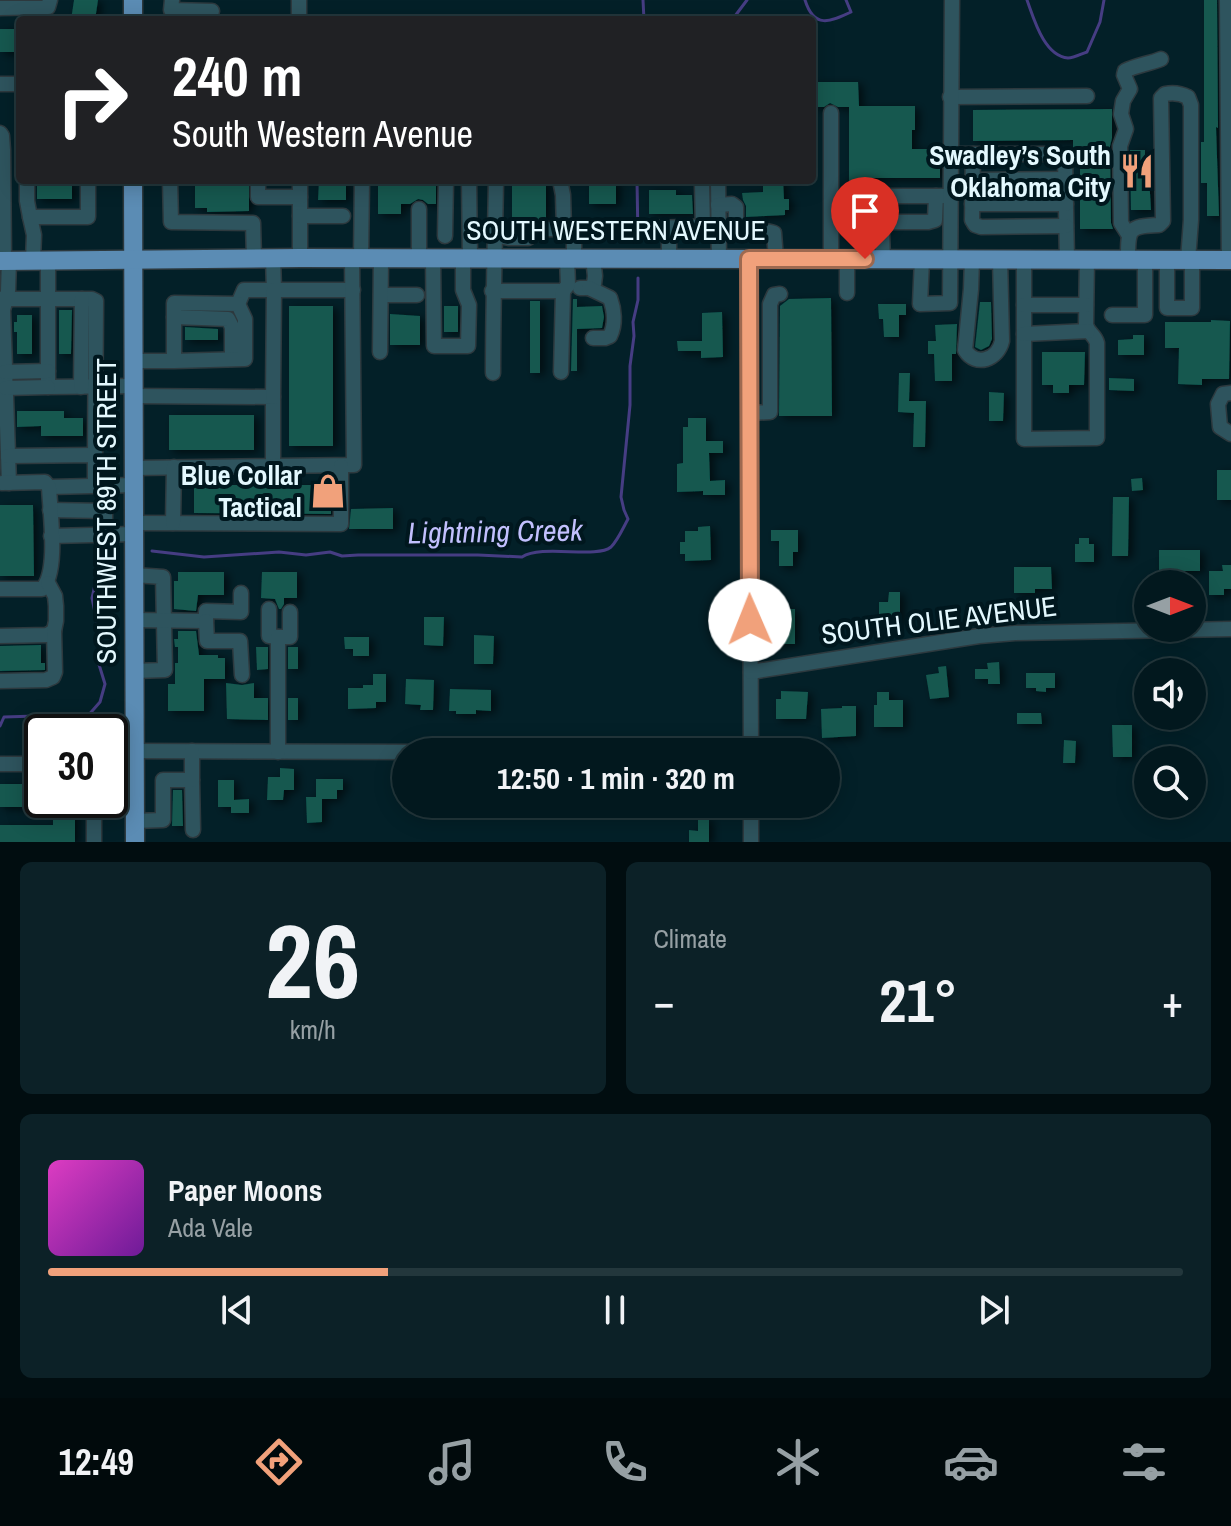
<!DOCTYPE html>
<meta charset="utf-8">
<style>
:root{--surface:#02181e;--page:#0c2127;--text:#f1f3f6;--muted:#96a0a4;--line:#23373c;--accent:#f1a17b}
body{margin:0;font-family:"Archivo Narrow",sans-serif;background:var(--page);color:var(--text);height:100vh;display:flex;flex-direction:column;font-size:30px;white-space:nowrap}
*{box-sizing:border-box;margin:0}
p{font-size:26px;color:var(--muted)}
.icon{flex:none;width:44px;height:44px;fill:none;stroke:currentColor;stroke-width:2;stroke-linecap:round;stroke-linejoin:round}
.map{position:relative;height:842px;overflow:hidden}
.panel{display:flex;flex-direction:column;gap:20px;padding:20px;background:#010d10;flex:1}
.panel>*{flex:none}
.hud{position:absolute;left:16px;top:16px;width:800px;height:168px;border-radius:8px;box-shadow:0 4px 20px #0003,0 0 0 2px var(--line);background:#202124;color:#fff;overflow:hidden}
.needle{width:52px;rotate:90deg}
.buttons{position:absolute;left:1134px;top:570px;display:grid;gap:16px}
.buttons a{display:grid;place-items:center;width:72px;height:72px;border-radius:50%;background:var(--surface);box-shadow:0 4px 20px #0003,0 0 0 2px var(--line);font-size:40px}
.speed{position:absolute;left:24px;top:714px;display:flex;gap:16px;font-size:40px;font-weight:700;text-align:center}
.speed>*{display:grid;place-content:center;width:104px;height:104px;border-radius:50%;background:var(--surface);box-shadow:0 4px 20px #0003,0 0 0 2px var(--line);line-height:1}
.speed .limit{border:4px solid #111;border-radius:12px;background:#fff;color:#111}
.pin{position:absolute;display:grid;place-items:center;width:68px;height:68px;color:#fff;margin:-82px -34px;border-radius:50% 50% 50% 0;rotate:-45deg;box-shadow:0 0 8px #0007}
.pin .icon{rotate:45deg}
.me{position:absolute;width:88px;margin:-44px;rotate:359deg;stroke-linejoin:round;filter:drop-shadow(0 0 6px #0008)}
.turn{display:flex;align-items:center;gap:28px;height:168px;padding:0 24px;font-size:36px}
.turn .icon{width:104px;height:104px;stroke-width:2.5}
.turn b{display:block;font-size:56px;line-height:68px}
.big{font-size:60px;font-weight:700;line-height:1.1}
.panel .card{flex:1;display:flex;flex-direction:column;justify-content:center;gap:12px;min-width:0;padding:0 28px;border-radius:12px;background:var(--page)}
.panel .dial{align-items:center;gap:0}
.dial b{font-size:104px;line-height:1}
.song{display:flex;align-items:center;gap:24px}
.cover{width:96px;height:96px;border-radius:12px;background:linear-gradient(135deg,hsl(310 70% 55%),hsl(280 70% 35%))}
.played{height:8px;border-radius:4px;background:linear-gradient(90deg,var(--accent) 30%,var(--line) 30%)}
.keys{display:flex;justify-content:space-around;direction:ltr}
.heat{display:flex;justify-content:space-between;align-items:center;font-size:44px;direction:ltr}
.panel .tiles{flex:1;display:grid;gap:20px;grid-template-columns:1fr 1fr}
.card:last-child{grid-column:span 2}
.trip{position:absolute;left:392px;top:738px;width:448px;height:80px;border-radius:40px;background:var(--surface);box-shadow:0 4px 20px #0003,0 0 0 2px var(--line);font-weight:700;line-height:80px;text-align:center}
.menu{display:flex;height:128px;justify-content:space-around;align-items:center;background:#010a0c;color:var(--muted)}
.menu .icon{width:56px;height:56px}
.menu .current{color:var(--accent)}
.menu b{font-size:36px;color:var(--text)}
.map>svg:first-child{display:block}
.lines{fill:none;stroke-linecap:round;stroke-linejoin:round}
.stream{stroke:#463d83;stroke-width:3}
.building{fill:#135950;filter:url(#shadow)}
.minor-casing{stroke:#2d393e;stroke-width:17}
.major-casing{stroke:#2d393e;stroke-width:21}
.minor{stroke:#2e545e;stroke-width:14}
.major{stroke:#5b8cb4;stroke-width:18}
.route-casing{stroke:#9d6950;stroke-width:20}
.route{stroke:#f1a17b;stroke-width:14}
.labels{text-anchor:middle;dominant-baseline:central;stroke-width:8;stroke-linejoin:round;paint-order:stroke}
.poi-label{font-size:28px;font-weight:bold;fill:#e3f8fe;stroke:#00171e;text-anchor:end}
.street-label{font-size:28px;fill:#e3f8fe;stroke:#00171e}
.water-label{font-size:30px;font-style:italic;fill:#c2c0fe;stroke:#00171e}
</style>
<div class="map">
<svg width="1231" height="842" viewBox="0 0 1231 842">
<defs>
<filter id="shadow"><feDropShadow dx="4.5" dy="2.5" stdDeviation="4" flood-color="#0009"/></filter>
</defs>
<rect width="100%" height="100%" fill="#032028"/>
<g class="lines">
<g class="stream">
<polyline points="643,0 644,20"/>
<path d="M805,0C814,29 830,22 851,12L846,0"/>
<path d="M1027,0C1034,19 1044,56 1068,58C1074,58 1081,54 1087,52L1100,22L1104,0"/>
<polyline points="732,20 747,0"/>
<polyline points="637,180 638,240"/>
<path d="M152,551L204,557L279,552L306,555L330,552L342,556L358,555H478L522,557C542,544 596,559 611,547C618,540 623,528 628,519L624,510L621,497L630,405V366L634,336L633,322L638,300V278"/>
<polyline points="0,726 4,717 36,716 43,720 86,718 100,702 105,684 97,658 100,637 92,598 100,562 114,555"/>
</g>
</g>
<g class="building">
<polygon points="74,0 98,0 95,20 71,20"/>
<polygon points="1204,0 1217,0 1218,128 1216,127 1219,216 1207,216 1207,183 1201,183 1201,142 1204,142"/>
<rect x="0" y="29" width="20" height="23"/>
<polygon points="812,82 858,82 859,106 915,106 915,130 912,130 912,149 940,149 940,178 873,178 871,211 849,211 849,107 838,107 830,103 824,107 812,107"/>
<polygon points="1112,109 1112,138 1110,146 1111,223 1113,229 1080,229 1080,148 1073,148 1073,140 973,141 973,110"/>
<polygon points="1130,150 1145,150 1145,159 1148,159 1151,210 1131,210"/>
<polygon points="37,180 67,180 67,183 72,183 72,199 37,199"/>
<polygon points="195,180 249,180 249,211 207,212 207,208 195,208"/>
<polygon points="319,180 346,180 346,200 318,200"/>
<polygon points="378,180 436,180 436,204 428,204 423,200 418,199 410,204 401,204 401,214 378,214"/>
<polygon points="531,180 546,180 546,219 539,220 530,225 512,225 512,183 531,183"/>
<rect x="589" y="180" width="27" height="24"/>
<polygon points="763,180 783,180 784,199 789,199 789,210 785,210 785,215 746,217 746,206 743,200 742,193 763,192"/>
<polygon points="649,190 676,190 676,195 692,195 693,214 649,214"/>
<polygon points="831,298 832,416 779,416 780,306 789,299"/>
<polygon points="573,299 577,299 577,307 602,306 604,317 602,328 577,329 577,371 571,371"/>
<rect x="530" y="301" width="10" height="72"/>
<polygon points="980,302 991,302 992,339 989,346 981,350 975,347"/>
<polygon points="878,304 906,304 906,315 899,315 899,337 884,337 883,319 879,319"/>
<rect x="289" y="306" width="44" height="140"/>
<rect x="444" y="306" width="14" height="26"/>
<polygon points="59,310 72,310 71,354 59,354"/>
<polygon points="722,312 723,357 701,358 701,351 678,351 677,341 702,341 702,313"/>
<polygon points="390,314 420,316 420,345 390,345"/>
<polygon points="17,315 32,315 32,354 17,354 17,332 14,332 14,322 17,322"/>
<polygon points="1211,320 1230,321 1229,379 1202,379 1202,385 1178,384 1179,348 1165,348 1165,322 1211,322"/>
<polygon points="957,324 956,354 952,354 952,381 935,381 934,354 928,354 928,341 936,341 935,325"/>
<polygon points="185,327 218,329 218,340 185,340"/>
<polygon points="1133,335 1144,335 1144,355 1118,355 1118,340 1133,339"/>
<polygon points="1042,352 1085,352 1084,385 1069,385 1069,393 1053,393 1053,385 1042,385"/>
<polygon points="899,373 910,373 909,401 926,401 925,447 913,447 914,413 898,412"/>
<polygon points="1109,378 1134,379 1134,391 1109,390"/>
<polygon points="989,392 1004,393 1003,421 989,421"/>
<polygon points="17,411 64,411 64,418 83,418 83,436 41,436 41,426 17,427"/>
<rect x="169" y="415" width="85" height="35"/>
<polygon points="688,418 706,418 706,441 723,441 723,453 709,453 710,481 725,480 725,495 703,495 703,491 677,492 677,464 683,463 683,427 688,427"/>
<rect x="1217" y="470" width="14" height="30"/>
<polygon points="1142,478 1143,490 1132,491 1131,479"/>
<polygon points="194,485 331,485 331,514 194,513"/>
<polygon points="1113,497 1129,497 1128,556 1112,556"/>
<polygon points="0,505 33,505 34,576 0,576"/>
<polygon points="393,508 393,529 349,529 351,509"/>
<polygon points="710,526 711,560 685,561 685,554 680,554 680,542 685,542 685,531 698,531 698,527"/>
<polygon points="771,530 798,530 798,552 793,552 793,566 779,566 779,541 771,541"/>
<polygon points="1079,538 1089,538 1089,544 1094,544 1094,562 1075,562 1075,544 1079,544"/>
<polygon points="1159,550 1200,550 1200,571 1182,571 1182,576 1166,576 1166,570 1159,570"/>
<polygon points="1222,565 1231,565 1231,589 1224,589 1224,595 1209,595 1209,571 1223,571"/>
<polygon points="1014,567 1051,567 1052,589 1035,589 1035,593 1014,593"/>
<polygon points="178,572 224,572 224,595 198,595 196,611 174,609 174,581 178,581"/>
<polygon points="262,572 297,572 297,598 284,598 284,604 281,609 279,609 275,599 261,598"/>
<polygon points="889,592 900,592 900,623 888,623 888,617 879,617 879,602 888,602"/>
<polygon points="780,609 795,609 795,644 778,644 777,620 780,620"/>
<polygon points="424,617 444,617 443,646 424,645"/>
<polygon points="178,631 196,631 199,655 218,655 218,658 225,658 225,679 204,679 204,711 168,711 168,684 175,684 175,663 178,663 178,647 175,647 174,639 178,639"/>
<polygon points="474,635 494,636 493,664 474,664"/>
<polygon points="344,637 369,637 369,656 353,656 353,649 345,649"/>
<polygon points="41,645 41,663 45,663 45,670 0,671 0,646"/>
<polygon points="256,647 268,647 268,669 257,670"/>
<rect x="288" y="647" width="10" height="22"/>
<polygon points="999,662 1000,684 988,684 988,679 975,679 975,669 988,669 987,663"/>
<polygon points="946,666 949,697 930,699 926,675 939,673 938,667"/>
<polygon points="1026,673 1055,673 1055,688 1046,688 1046,692 1036,691 1036,688 1026,688"/>
<polygon points="373,674 386,674 386,702 376,702 376,708 348,709 348,688 363,688 363,685 373,685"/>
<polygon points="406,679 434,680 433,710 420,710 421,705 405,704"/>
<polygon points="226,683 242,685 254,683 254,698 268,698 268,720 227,719"/>
<polygon points="450,689 491,690 491,711 476,710 476,714 456,714 456,711 449,711"/>
<polygon points="781,691 808,692 806,719 776,719 776,699 781,699"/>
<polygon points="877,692 889,692 889,700 903,700 903,727 874,727 874,705 877,705"/>
<rect x="288" y="698" width="10" height="22"/>
<polygon points="842,706 856,706 856,736 822,738 821,709 842,708"/>
<polygon points="1017,713 1041,713 1042,724 1017,724"/>
<polygon points="1112,725 1132,725 1132,757 1113,757"/>
<polygon points="1064,740 1076,741 1075,763 1063,763"/>
<polygon points="280,768 294,769 294,790 284,790 283,800 267,800 268,777 280,777"/>
<polygon points="316,779 343,779 343,790 337,790 337,799 322,799 322,822 307,823 306,797 316,797"/>
<polygon points="218,780 234,780 234,800 249,799 249,813 231,813 231,807 218,807"/>
<rect x="0" y="784" width="42" height="23"/>
<polygon points="173,790 182,790 183,826 172,826"/>
<polygon points="53,800 75,800 75,842 0,842 0,825 53,825"/>
<polygon points="698,818 709,818 709,842 689,842 689,830 698,831"/>
</g>
<g class="lines">
<g class="minor-casing">
<g id="minor">
<polyline points="172,0 171,10 212,11"/>
<polyline points="299,0 299,20"/>
<polyline points="1227,0 1229,260"/>
<polyline points="0,8 48,7 50,0"/>
<polyline points="0,84 20,84"/>
<polyline points="950,97 1087,96"/>
<polyline points="0,133 2,136 3,150 4,261"/>
<polyline points="950,154 1056,154 1065,159 1067,259"/>
<polyline points="973,154 972,220 975,225 981,227 1066,226"/>
<polyline points="27,180 27,201 30,217"/>
<polyline points="170,180 171,222 253,223 254,258"/>
<polyline points="300,180 300,258"/>
<polyline points="469,180 470,258"/>
<polyline points="560,180 563,195 564,229"/>
<polyline points="718,180 719,258"/>
<polyline points="972,180 1066,179"/>
<polyline points="702,185 703,227"/>
<polyline points="258,186 258,197 300,197"/>
<polyline points="972,204 1066,204"/>
<path d="M718,205L732,204L736,207V221L739,228C750,232 762,229 774,233L776,259"/>
<polyline points="419,209 419,258"/>
<polyline points="300,216 343,216"/>
<polyline points="882,222 928,222 935,220 936,196"/>
<polyline points="651,228 719,226"/>
<path d="M1128,234L1121,223L1120,146L1126,129L1121,114L1123,101L1130,89L1124,75L1125,71C1136,65 1149,64 1161,59"/>
<polyline points="495,235 509,238 528,238 543,229 574,229 574,258"/>
<polyline points="445,236 446,180"/>
<polyline points="361,258 362,180"/>
<polyline points="433,258 434,346 468,346 469,305 463,290 463,258"/>
<polyline points="669,258 669,228"/>
<polyline points="749,259 751,752"/>
<polyline points="831,259 831,113"/>
<polyline points="847,259 847,293"/>
<polyline points="883,259 881,207 882,202 888,196 950,196"/>
<polyline points="922,259 920,304 950,303 952,0"/>
<path d="M972,259L971,289L965,350C976,368 998,359 1002,341L1000,259"/>
<path d="M1024,259V439L1097,438V343C1095,335 1088,333 1086,325L1087,259"/>
<polyline points="33,260 34,235 30,217 88,217 88,180"/>
<polyline points="48,260 48,387 133,386"/>
<path d="M1128,260C1128,230 1127,226 1159,225L1163,221L1161,98L1165,94C1174,92 1180,93 1188,97L1191,105V220L1188,260"/>
<polyline points="1167,260 1167,308 1192,308 1192,260"/>
<polyline points="9,261 8,291 3,310 9,483"/>
<polyline points="580,288 589,288 594,284 595,276 593,258"/>
<path d="M589,288L610,298C614,309 616,324 610,336L605,338H593"/>
<polyline points="492,291 563,291"/>
<polyline points="381,295 417,295"/>
<polyline points="0,299 92,299 96,301 95,455"/>
<polyline points="238,304 244,290 274,290 273,258"/>
<polyline points="1024,305 1086,305"/>
<polyline points="1112,315 1145,315 1145,260"/>
<polyline points="174,317 228,319 232,327 232,359"/>
<polyline points="1024,334 1088,331"/>
<polyline points="380,352 381,258"/>
<polyline points="133,361 174,361 174,303 238,304 245,319 245,359 174,361"/>
<polyline points="5,372 48,371"/>
<polyline points="561,372 563,291 568,285 567,258"/>
<path d="M493,373C493,308 495,244 496,180"/>
<polyline points="81,387 82,299"/>
<polyline points="6,388 48,387"/>
<polyline points="1231,393 1223,394 1218,404 1220,427 1231,434"/>
<polyline points="133,396 273,397 273,466 134,468"/>
<polyline points="273,397 274,290 353,290"/>
<polyline points="749,413 770,412 770,304 774,295 780,294"/>
<polyline points="8,456 95,455 95,486"/>
<polyline points="273,466 354,465 352,258"/>
<polyline points="49,487 134,485"/>
<polyline points="50,510 105,511 105,534"/>
<polyline points="134,523 341,524 341,466"/>
<polyline points="173,523 174,467"/>
<polyline points="51,536 134,534"/>
<polyline points="134,575 163,577 165,670 134,671"/>
<path d="M0,589H42C59,572 50,512 49,487L45,482L2,483"/>
<polyline points="269,609 269,636 278,637"/>
<polyline points="134,620 206,621 206,611 241,612 241,593"/>
<polyline points="206,621 207,641 240,641 242,675"/>
<polyline points="0,636 47,635 54,631"/>
<polyline points="751,672 979,636 1015,633 1231,629"/>
<polyline points="0,681 46,680 53,677 55,672 54,631 56,621 56,606 55,596 48,583"/>
<polyline points="135,751 420,752"/>
<polyline points="278,752 278,637 290,637 290,612"/>
<polyline points="0,764 42,764"/>
<polyline points="192,780 193,830"/>
<polyline points="135,821 163,820 163,780 192,780 192,751"/>
<polyline points="94,842 94,800"/>
<polyline points="751,842 751,804"/>
</g>
</g>
<g class="major-casing">
<g id="major">
<polyline points="133,0 133,20"/>
<polyline points="133,180 135,842"/>
<polyline points="0,261 300,258 1231,260"/>
</g>
</g>
<use href="#minor" class="minor"/>
<use href="#major" class="major"/>
</g>
<g class="lines">
<g class="route-casing">
<polyline id="route" points="750,620 749,259 865,259"/>
</g>
<use href="#route" class="route"/>
</g>
<defs>
<g id="restaurant-bare" transform="scale(2.76)"><path d="M-5-6h1v4h1v-4h1v4h1v-4h1v5L-1.5 .5V6h-2V.5L-5-1ZM5-6V6H3V1.5H1.5Q1.5-4 5-6Z" fill="#f1a17b" stroke="#00171e" stroke-width="2.5" paint-order="stroke"/></g>
<g id="shop-bare" transform="scale(2.76)"><path d="M-5-2.5h2.3a2.7 3.5 0 0 1 5.4 0H5L5.5 6h-11ZM-1.5-2.5h3a1.5 2.3 0 0 0-3 0Z" fill="#f1a17b" stroke="#00171e" stroke-width="2.5" paint-order="stroke"/></g>
</defs>
<g fill-rule="evenodd">
<use href="#restaurant-bare" x="1137" y="171"/>
<use href="#shop-bare" x="328" y="491"/>
</g>
<g class="labels">
<g class="poi-label">
<text x="1111" y="155">Swadley’s South<tspan x="1111" dy="32">Oklahoma City</tspan></text>
<text x="302" y="475">Blue Collar<tspan x="302" dy="32">Tactical</tspan></text>
</g>
<g class="street-label">
<text x="616" y="230">SOUTH WESTERN AVENUE</text>
<text transform="translate(106 511) rotate(-90)">SOUTHWEST 89TH STREET</text>
<text transform="translate(939 620) rotate(-7)">SOUTH OLIE AVENUE</text>
</g>
<g class="water-label">
<text transform="translate(495 531) rotate(-1)">Lightning Creek</text>
</g>
</g>
</svg>
<div class="buttons">
<a><svg class="needle" viewBox="-14 -14 28 28"><path d="M0-13l5 13h-10z" fill="#e53935"/><path d="M0 13l5-13h-10z" fill="#96a0a4"/></svg></a>
<a><svg class="icon" aria-label="sound" viewBox="0 0 24 24"><path d="M4 9h4l5-4v14l-5-4H4zM17 9q2 3 0 6"/></svg></a>
<a><svg class="icon" aria-label="search" viewBox="0 0 24 24"><circle cx="10" cy="10" r="6"/><path d="M15 15l6 6"/></svg></a>
</div>
<div class="speed"><div class="limit">30</div></div>
<div class="pin" style="left:865px;top:259px;background:#d93025"><svg class="icon" aria-label="arrive" viewBox="0 0 24 24"><path d="M6 21V4h12l-3 4 3 4H6"/></svg></div>
<svg class="me" style="left:750px;top:620px" viewBox="-20 -20 40 40"><circle r="19" fill="#fff"/><path d="M0-13L10 11 0 6-10 11z" fill="#f1a17b"/></svg>
<div class="trip">12:50 · 1 min · 320 m</div>
<div class="hud">
<div class="turn"><svg class="icon" aria-label="right" viewBox="0 0 24 24"><path d="M7 20v-9h11M14 6l5 5-5 5"/></svg><div><b>240 m</b>South Western Avenue</div></div>
</div>
</div>
<section class="panel">
<div class="tiles">
<div class="card dial"><b>26</b><p>km/h</p></div>
<div class="card"><p>Climate</p>
<div class="heat"><a>−</a><b class="big">21°</b><a>+</a></div>
</div>
<div class="card">
<div class="song"><i class="cover"></i><div><b>Paper Moons</b><p>Ada Vale</p></div></div>
<div class="played"></div>
<div class="keys"><svg class="icon" aria-label="previous" viewBox="0 0 24 24"><path d="M18 5L8 12l10 7zM5 5v14"/></svg><svg class="icon" aria-label="pause" viewBox="0 0 24 24"><path d="M8 5v14M16 5v14"/></svg><svg class="icon" aria-label="next" viewBox="0 0 24 24"><path d="M6 5l10 7-10 7zM19 5v14"/></svg></div>
</div>
</div>
</section>
<nav class="menu">
<b>12:49</b>
<svg class="icon current" aria-label="directions" viewBox="0 0 24 24"><path d="M12 3l9 9-9 9-9-9zM9 14v-3h6M13 9l2 2-2 2"/></svg>
<svg class="icon" aria-label="music" viewBox="0 0 24 24"><path d="M9 18V5l10-2v13"/><circle cx="6" cy="18" r="3"/><circle cx="16" cy="16" r="3"/></svg>
<svg class="icon" aria-label="phone" viewBox="0 0 24 24"><path d="M5 4h4l2 5-3 2q2 4 5 5l2-3 5 2v4C11 20 4 13 5 4z"/></svg>
<svg class="icon" aria-label="climate" viewBox="0 0 24 24"><path d="M12 3v18M4 7l16 10M4 17L20 7"/></svg>
<svg class="icon" aria-label="car" viewBox="0 0 24 24"><path d="M5 17H2v-5l4-1 3-4h7l3 4 3 1v5h-3M9 17h6M6 11h13"/><circle cx="7" cy="17" r="2"/><circle cx="17" cy="17" r="2"/></svg>
<svg class="icon" aria-label="filters" viewBox="0 0 24 24"><path d="M4 7h16M4 17h16"/><circle cx="9" cy="7" r="2"/><circle cx="15" cy="17" r="2"/></svg>
</nav>
